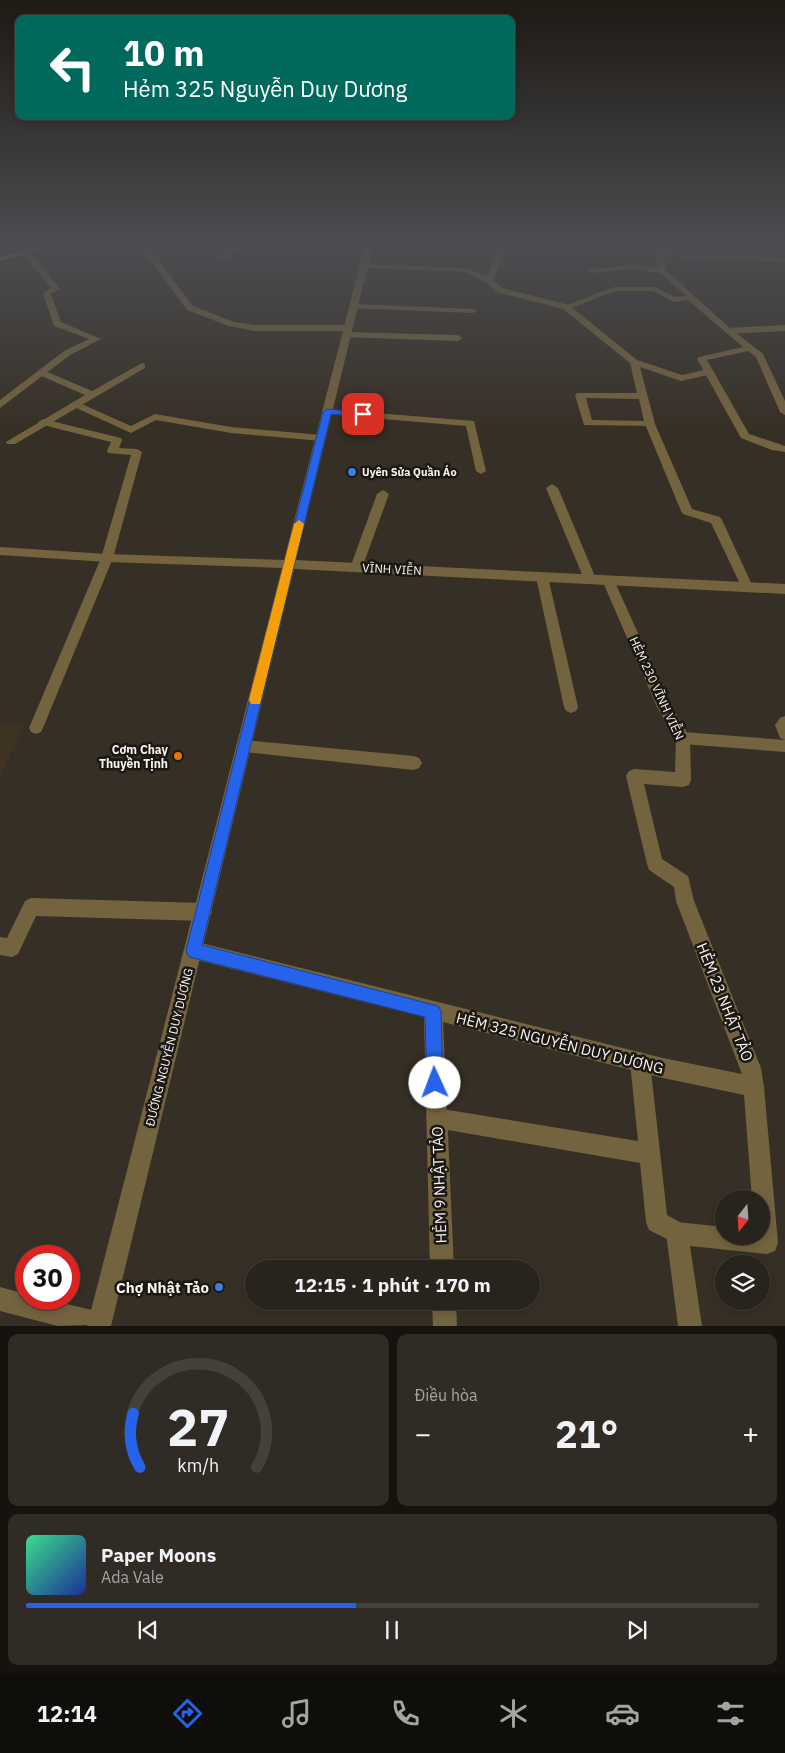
<!DOCTYPE html>
<html lang="vi">
<meta charset="utf-8">
<style>
:root{--surface:#28231c;--page:#302b25;--text:#f1f3f6;--muted:#a5a4a3;--line:#44403b;--accent:#2563eb}
body{margin:0;font-family:"IBM Plex Sans",sans-serif;background:var(--page);color:var(--text);height:100vh;display:flex;flex-direction:column;font-size:19px;white-space:nowrap}
*{box-sizing:border-box;margin:0}
p{font-size:16px;color:var(--muted)}
.icon{flex:none;width:28px;height:28px;fill:none;stroke:currentColor;stroke-width:2;stroke-linecap:round;stroke-linejoin:round}
.map{position:relative;height:1326px;overflow:hidden}
.panel{display:flex;flex-direction:column;gap:8px;padding:8px;background:#16130f;flex:1}
.panel>*{flex:none}
.top-card{position:absolute;left:15px;top:15px;width:500px;height:105px;border-radius:10px;box-shadow:0 2px 8px #0003,0 0 0 1px var(--line);background:#00695c;color:#fff;overflow:hidden}
.needle{width:32px;rotate:197deg}
.fabs{position:absolute;left:715px;top:1190px;display:grid;gap:10px}
.fabs a{display:grid;place-items:center;width:55px;height:55px;border-radius:50%;background:var(--surface);box-shadow:0 2px 8px #0003,0 0 0 1px var(--line);font-size:25px}
.speed{position:absolute;left:15px;top:1245px;display:flex;gap:10px;font-size:25px;font-weight:700;text-align:center}
.speed>*{display:grid;place-content:center;width:65px;height:65px;border-radius:50%;background:var(--surface);box-shadow:0 2px 8px #0003,0 0 0 1px var(--line);line-height:1}
.speed .limit{border:8px solid #d22;background:#fff;color:#111}
.pin{position:absolute;display:grid;place-items:center;width:42px;height:42px;color:#fff;margin:-21px;border-radius:10px;box-shadow:0 2px 8px #0006}
.me{position:absolute;width:55px;margin:-28px;rotate:358deg;stroke-linejoin:round;filter:drop-shadow(0 0 4px #0008)}
.turn{display:flex;align-items:center;gap:18px;height:105px;padding:0 25px;font-size:22px}
.turn .icon{width:65px;height:65px;stroke-width:2.5}
.turn b{display:block;font-size:35px;line-height:42px}
.big{font-size:38px;font-weight:700;line-height:1.1}
.panel .tile{flex:1;display:flex;flex-direction:column;justify-content:center;gap:8px;min-width:0;padding:0 18px;border-radius:10px;background:var(--page)}
.panel .dial{align-items:center;gap:0}
.dial svg{height:130px;overflow:visible;fill:none;stroke:var(--line);stroke-width:7;stroke-linecap:round;text-anchor:middle}
.dial text{fill:var(--text);stroke:none}
.song{display:flex;align-items:center;gap:15px}
.cover{width:60px;height:60px;border-radius:8px;background:linear-gradient(135deg,hsl(150 70% 55%),hsl(230 70% 35%))}
.played{height:5px;border-radius:2px;background:linear-gradient(90deg,var(--accent) 45%,var(--line) 45%)}
.keys{display:flex;justify-content:space-around;direction:ltr}
.heat{display:flex;justify-content:space-between;align-items:center;font-size:28px;direction:ltr}
.panel .tiles{flex:1;display:grid;gap:8px;grid-template-columns:1fr 1fr}
.tile:last-child{grid-column:span 2}
.trip{position:absolute;left:245px;top:1260px;width:295px;height:50px;border-radius:25px;background:var(--surface);box-shadow:0 2px 8px #0003,0 0 0 1px var(--line);font-weight:700;line-height:50px;text-align:center}
.menu{display:flex;height:80px;justify-content:space-around;align-items:center;background:#100e0b;color:var(--muted)}
.menu .icon{width:35px;height:35px}
.menu .on{color:var(--accent)}
.menu b{font-size:22px;color:var(--text)}
.map>svg:first-child{display:block}
.built{fill:#3f3424}
.lines{fill:none;stroke-linecap:round;stroke-linejoin:round}
.service{fill:#74633f;fill-rule:evenodd}
.minor{fill:#74633f;fill-rule:evenodd}
.tertiary{fill:#74633f;fill-rule:evenodd}
.primary{fill:#b89345;fill-rule:evenodd}
.route{fill:#2563eb;stroke:#184099}
.slow{fill:#f59e0b}
.shop-dot{fill:#3f7fe0;stroke:#1b1713;stroke-width:2}
.food-dot{fill:#e8710a;stroke:#1b1713;stroke-width:2}
.labels{text-anchor:middle;dominant-baseline:central;stroke-width:5;stroke-linejoin:round;paint-order:stroke}
.far-poi-label{font-size:11px;font-weight:bold;fill:#f8f3ed;stroke:#1b1713;text-anchor:start}
.street-label{font-size:12px;fill:#f8f3ed;stroke:#1b1713}
.poi-label{font-size:12px;font-weight:bold;fill:#f8f3ed;stroke:#1b1713;text-anchor:end}
.near-street-label{font-size:15px;fill:#f8f3ed;stroke:#1b1713}
.near-poi-label{font-size:15px;font-weight:bold;fill:#f8f3ed;stroke:#1b1713;text-anchor:end}
</style>
<div class="map">
<svg width="785" height="1326" viewBox="0 0 785 1326">
<rect width="100%" height="100%" fill="#362f25"/>
<polygon class="built" points="0,723 24,724 0,777"/>
<g class="lines">
<g class="service">
<polygon points="142,245 150,245 154,254 193,306 234,322 255,325 348,325 352,328 348,331 255,331 229,326 187,310 147,256"/>
<polygon points="235,245 245,245 224,259 218,259 218,255"/>
<path d="M501,245H509L493,280L502,288L569,305L637,360L682,375L709,369L714,372L712,374L681,381L640,367L655,424L654,426L584,425L575,395L577,393H637L630,363L563,309L496,292L486,282L465,272L363,268L359,266L363,264L466,268L487,276ZM586,398L639,399L644,421L592,420Z"/>
<polygon points="651,245 659,245 663,252 785,258 785,262 664,256 666,270 693,295 694,297 690,299 660,273 632,269 590,273 586,271 590,269 632,265 658,268 656,254"/>
<polygon points="23,250 29,250 60,289 51,294 61,322 101,339 70,355 0,408 0,400 64,351 89,339 54,326 43,293 51,288 23,254"/>
<polygon points="785,325 785,331 728,334 724,331 728,328"/>
<polygon points="75,401 131,426 155,414 231,427 321,435 326,438 321,441 231,433 156,420 131,433 72,406 70,404"/>
<polygon points="43,419 121,438 122,440 119,448 137,449 142,452 113,558 43,728 41,732 36,734 31,732 29,728 101,558 131,455 108,453 107,451 111,442 39,424 38,422"/>
<polygon points="552,484 558,488 596,579 594,582 590,583 584,579 546,488"/>
<polygon points="542,573 548,577 578,707 576,711 571,713 566,711 564,707 536,577"/>
<polygon points="683,732 785,740 785,752 683,744 678,743 676,738 678,733"/>
<polygon points="244,740 414,756 419,758 422,763 419,768 414,770 244,752 239,751 236,746 239,741"/>
<polygon points="640,1052 647,1055 650,1062 667,1215 685,1225 688,1233 685,1241 677,1244 649,1230 646,1222 640,1163 436,1128 429,1125 426,1118 429,1111 436,1108 638,1141 630,1062 633,1055"/>
</g>
<g class="minor">
<polygon points="614,287 655,287 674,297 693,295 731,329 763,354 785,401 785,415 780,412 756,357 748,351 707,360 749,434 785,446 785,452 772,450 741,438 697,359 699,357 743,347 688,300 673,302 653,291 615,291 569,309 562,307"/>
<polygon points="350,304 473,309 477,311 473,313 353,308 349,306"/>
<polygon points="346,332 458,335 462,338 458,341 343,337 343,333"/>
<polygon points="142,363 145,364 145,368 15,444 7,444 6,442 85,395 39,375 39,371 45,371 92,391"/>
<polygon points="327,409 474,421 486,471 481,474 476,471 466,426 324,414 322,412"/>
<polygon points="650,421 655,424 692,509 720,517 722,520 753,587 751,590 743,590 711,523 683,514 681,511 645,424"/>
<polygon points="383,490 389,494 362,568 356,572 352,571 350,568 377,494"/>
<polygon points="608,576 612,577 614,580 670,704 690,738 691,780 689,785 683,787 644,784 662,859 688,876 694,901 761,1068 764,1087 778,1243 775,1251 767,1254 690,1246 702,1326 678,1326 666,1233 669,1225 677,1222 724,1227 724,1236 761,1236 761,1199 752,1199 744,1095 663,1078 443,1022 454,1269 430,1269 424,1017 193,959 187,956 184,950 187,944 193,941 663,1058 742,1074 676,901 674,887 649,870 647,864 626,776 629,771 634,769 675,772 676,739 657,707 602,580 604,577"/>
<polygon points="785,716 785,740 780,738 775,725 780,718"/>
<polygon points="31,898 203,903 209,906 212,912 209,918 203,921 36,916 18,954 12,957 0,955 0,937 7,938 25,901"/>
<polygon points="0,1287 26,1294 26,1299 46,1299 100,1312 108,1316 112,1324 58,1326 0,1311"/>
<polygon points="432,1301 456,1301 457,1326 433,1326"/>
</g>
<polygon class="tertiary" points="365,245 373,245 296,560 785,584 785,594 294,569 111,1326 87,1326 282,568 107,562 0,555 0,547 107,554 284,560"/>
<polygon class="primary" points="42,245 55,245 0,261 0,257"/>
</g>
<linearGradient id="sky" x2="0" y2="1"><stop stop-color="#1e1a14"/><stop offset="0.57" stop-color="#4c4d51"/><stop offset="1" stop-color="#4c4d51" stop-opacity="0"/></linearGradient>
<rect width="785" height="431" fill="url(#sky)"/>
<polygon class="route" points="327,409 363,412 367,414 363,417 331,414 202,945 438,1006 441,1011 443,1083 441,1089 435,1091 429,1089 427,1083 425,1017 193,958 188,956 186,950 323,412"/>
<polygon class="slow" points="299,520 304,524 261,700 260,704 251,704 249,700 294,524"/>
<g class="shop-dot">
<circle cx="352" cy="472" r="5"/>
<circle cx="219" cy="1287" r="5"/>
</g>
<circle class="food-dot" cx="178" cy="756" r="5"/>
<g class="labels">
<g class="far-poi-label">
<text x="362" y="472">Uyên Sửa Quần Áo</text>
</g>
<g class="street-label">
<text transform="translate(392 569) rotate(3)">VĨNH VIỄN</text>
<text transform="translate(657 688) rotate(65)">HẺM 230 VĨNH VIỄN</text>
<text transform="translate(169 1047) rotate(-76)">ĐƯỜNG NGUYỄN DUY DƯƠNG</text>
</g>
<g class="poi-label">
<text x="168" y="749">Cơm Chay<tspan x="168" dy="14">Thuyền Tịnh</tspan></text>
</g>
<g class="near-street-label">
<text transform="translate(725 1002) rotate(68)">HẺM 23 NHẬT TẢO</text>
<text transform="translate(560 1043) rotate(14)">HẺM 325 NGUYỄN DUY DƯƠNG</text>
<text transform="translate(439 1185) rotate(-92)">HẺM 9 NHẬT TẢO</text>
</g>
<g class="near-poi-label">
<text x="209" y="1287">Chợ Nhật Tảo</text>
</g>
</g>
</svg>
<div class="fabs">
<a><svg class="needle" viewBox="-14 -14 28 28"><path d="M0-13l5 13h-10z" fill="#e53935"/><path d="M0 13l5-13h-10z" fill="#a5a4a3"/></svg></a>
<a><svg class="icon" aria-label="layers" viewBox="0 0 24 24"><path d="M12 4l9 5-9 5-9-5zM3 14l9 5 9-5"/></svg></a>
</div>
<div class="speed"><div class="limit">30</div></div>
<div class="pin" style="left:363px;top:414px;background:#d93025"><svg class="icon" aria-label="arrive" viewBox="0 0 24 24"><path d="M6 21V4h12l-3 4 3 4H6"/></svg></div>
<svg class="me" style="left:435px;top:1083px" viewBox="-20 -20 40 40"><circle r="19" fill="#fff"/><path d="M0-13L10 11 0 6-10 11z" fill="#2563eb"/></svg>
<div class="trip">12:15 · 1 phút · 170 m</div>
<div class="top-card">
<div class="turn"><svg class="icon" aria-label="left" viewBox="0 0 24 24"><path d="M17 20v-9H6M10 6l-5 5 5 5"/></svg><div><b>10 m</b>Hẻm 325 Nguyễn Duy Dương</div></div>
</div>
</div>
<section class="panel">
<div class="tiles">
<div class="tile dial"><svg viewBox="0 0 100 80">
<path d="M14 69A42 42 0 1 1 86 69"/>
<path d="M14 69A42 42 0 0 1 10 36" stroke="#2563eb"/>
<text x="50" y="56" font-size="32" font-weight="700">27</text>
<text x="50" y="72" font-size="11">km/h</text>
</svg></div>
<div class="tile"><p>Điều hòa</p>
<div class="heat"><a>−</a><b class="big">21°</b><a>+</a></div>
</div>
<div class="tile">
<div class="song"><i class="cover"></i><div><b>Paper Moons</b><p>Ada Vale</p></div></div>
<div class="played"></div>
<div class="keys"><svg class="icon" aria-label="previous" viewBox="0 0 24 24"><path d="M18 5L8 12l10 7zM5 5v14"/></svg><svg class="icon" aria-label="pause" viewBox="0 0 24 24"><path d="M8 5v14M16 5v14"/></svg><svg class="icon" aria-label="next" viewBox="0 0 24 24"><path d="M6 5l10 7-10 7zM19 5v14"/></svg></div>
</div>
</div>
</section>
<nav class="menu">
<b>12:14</b>
<svg class="icon on" aria-label="directions" viewBox="0 0 24 24"><path d="M12 3l9 9-9 9-9-9zM9 14v-3h6M13 9l2 2-2 2"/></svg>
<svg class="icon" aria-label="music" viewBox="0 0 24 24"><path d="M9 18V5l10-2v13"/><circle cx="6" cy="18" r="3"/><circle cx="16" cy="16" r="3"/></svg>
<svg class="icon" aria-label="phone" viewBox="0 0 24 24"><path d="M5 4h4l2 5-3 2q2 4 5 5l2-3 5 2v4C11 20 4 13 5 4z"/></svg>
<svg class="icon" aria-label="climate" viewBox="0 0 24 24"><path d="M12 3v18M4 7l16 10M4 17L20 7"/></svg>
<svg class="icon" aria-label="car" viewBox="0 0 24 24"><path d="M5 17H2v-5l4-1 3-4h7l3 4 3 1v5h-3M9 17h6M6 11h13"/><circle cx="7" cy="17" r="2"/><circle cx="17" cy="17" r="2"/></svg>
<svg class="icon" aria-label="filters" viewBox="0 0 24 24"><path d="M4 7h16M4 17h16"/><circle cx="9" cy="7" r="2"/><circle cx="15" cy="17" r="2"/></svg>
</nav>
